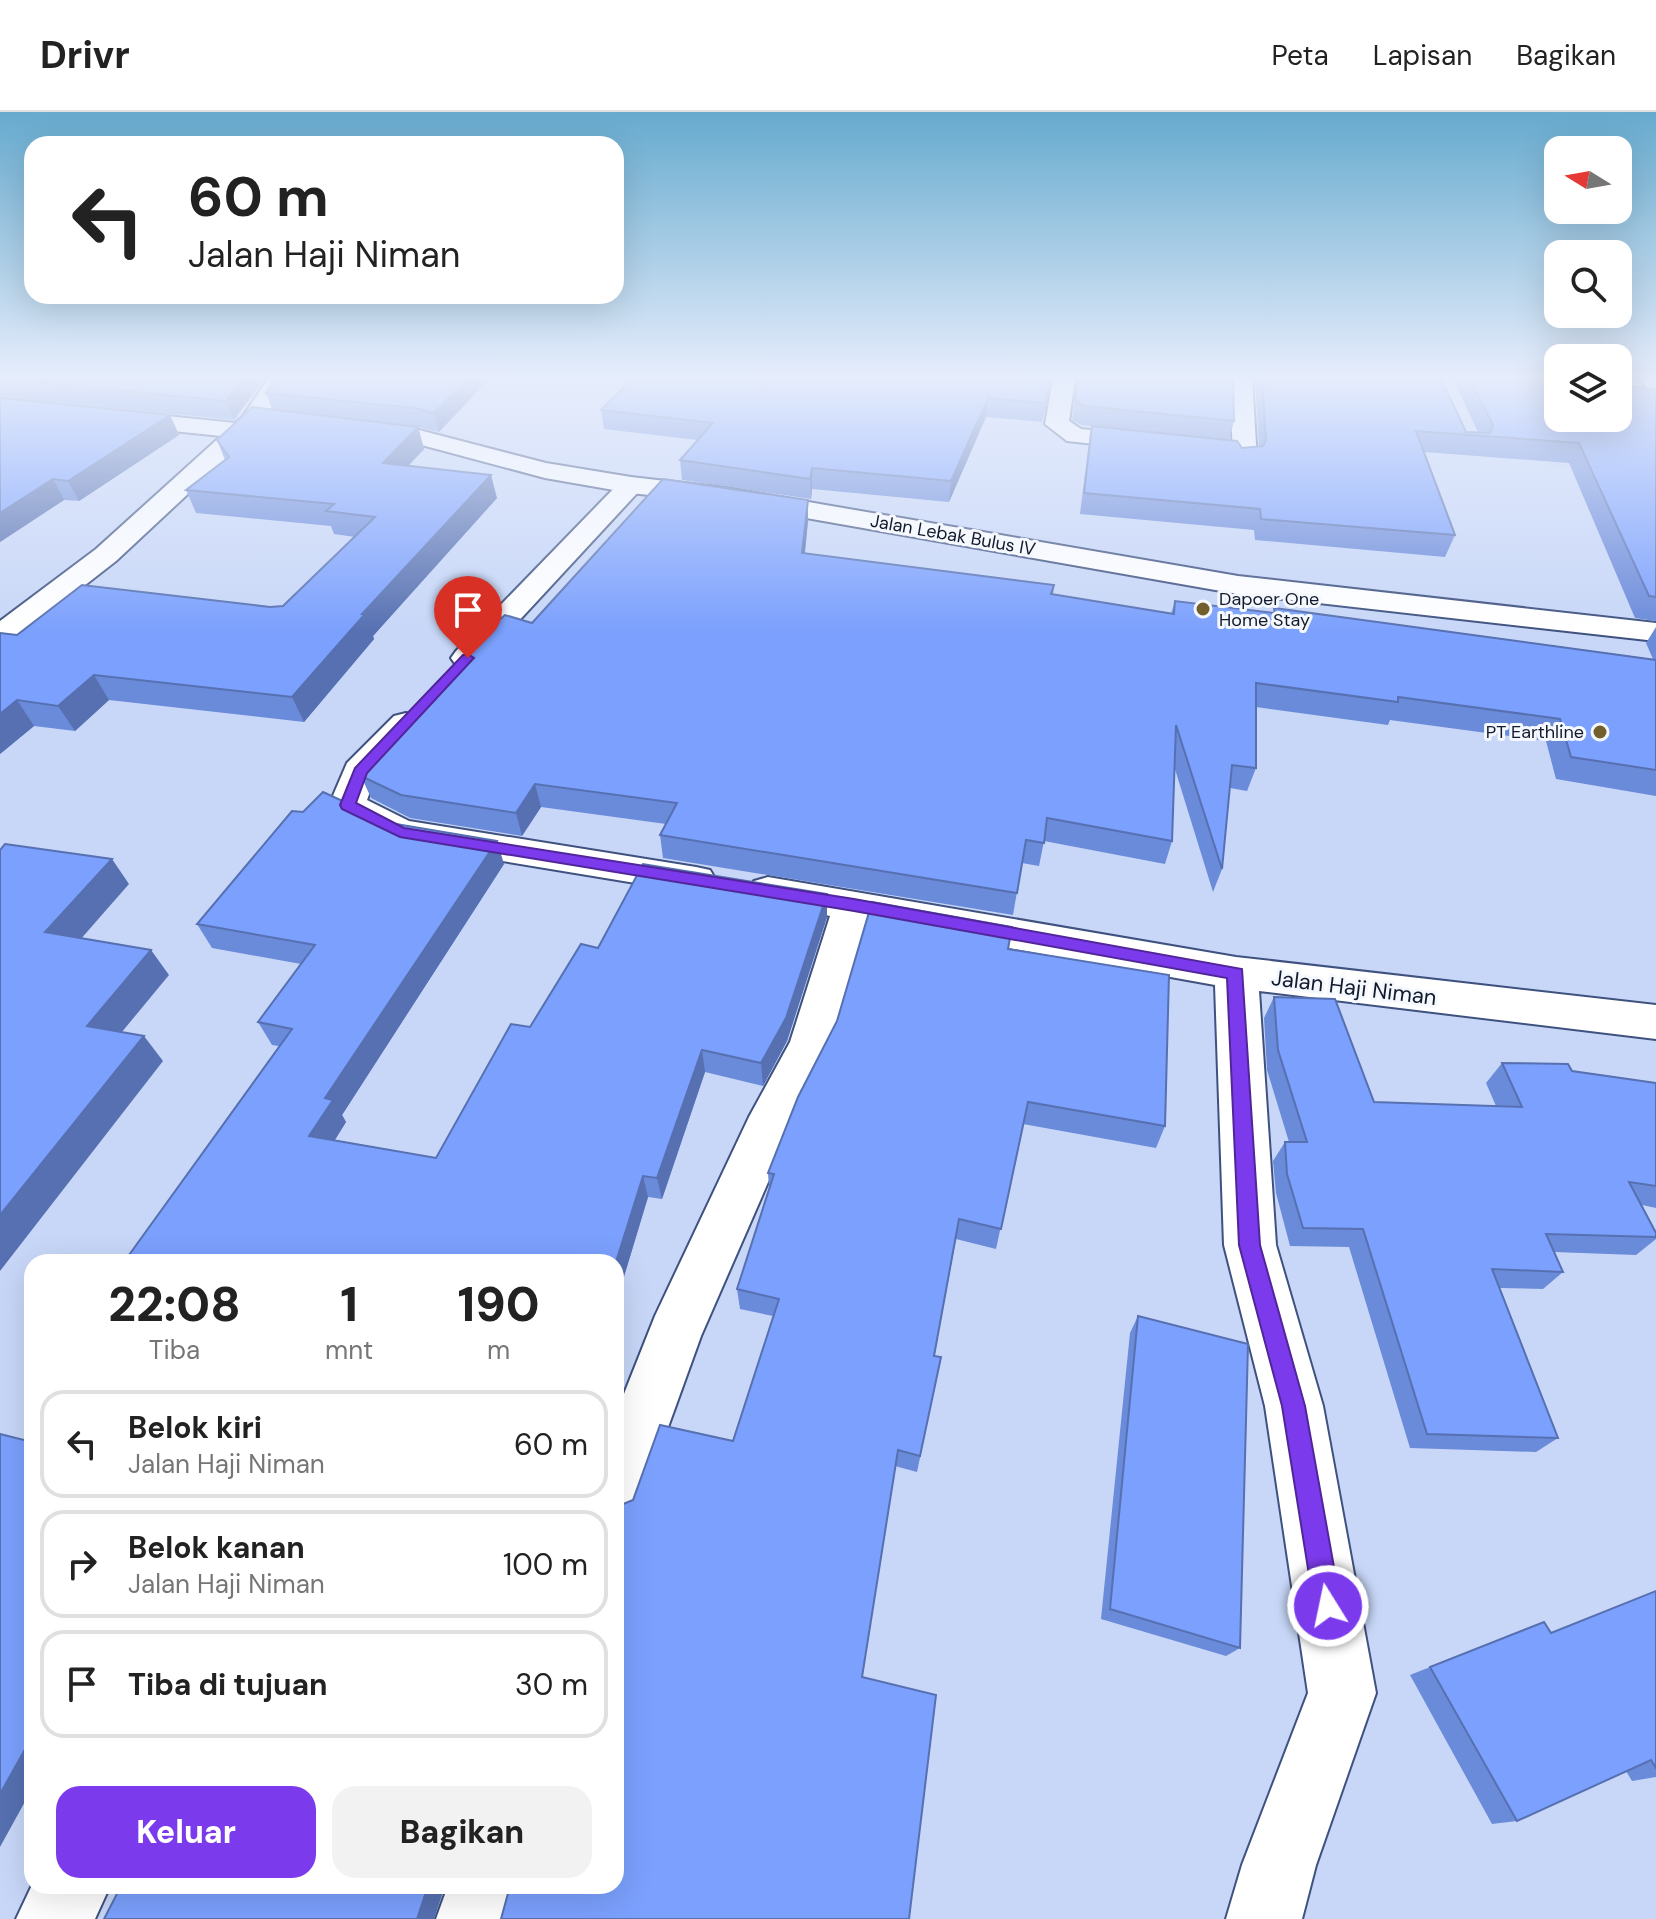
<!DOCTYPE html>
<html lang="id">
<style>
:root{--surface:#fff;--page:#f2f2f2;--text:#222;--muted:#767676;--line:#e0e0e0;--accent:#7c3aed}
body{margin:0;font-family:"DM Sans",sans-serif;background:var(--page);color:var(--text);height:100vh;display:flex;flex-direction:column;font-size:30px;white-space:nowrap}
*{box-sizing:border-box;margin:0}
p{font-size:26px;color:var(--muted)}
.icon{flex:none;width:44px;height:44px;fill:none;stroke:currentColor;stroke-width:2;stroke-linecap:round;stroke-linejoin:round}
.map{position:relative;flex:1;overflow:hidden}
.sheet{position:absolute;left:24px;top:1142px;width:600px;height:640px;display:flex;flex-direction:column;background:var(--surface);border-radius:24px;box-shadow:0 8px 32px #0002}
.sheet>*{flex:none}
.hud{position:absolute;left:24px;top:24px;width:600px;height:168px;border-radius:24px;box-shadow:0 8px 32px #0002;background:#fff;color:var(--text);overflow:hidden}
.needle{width:52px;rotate:281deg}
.buttons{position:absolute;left:1544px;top:24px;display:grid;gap:16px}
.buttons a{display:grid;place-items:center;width:88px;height:88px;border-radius:16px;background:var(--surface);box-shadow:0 8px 32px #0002;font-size:40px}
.pin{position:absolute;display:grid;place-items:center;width:68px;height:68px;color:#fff;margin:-82px -34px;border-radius:50% 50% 50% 0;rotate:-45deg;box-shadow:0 0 8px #0007}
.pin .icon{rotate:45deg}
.me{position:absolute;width:88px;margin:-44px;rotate:350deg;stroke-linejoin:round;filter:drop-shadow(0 0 6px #0008)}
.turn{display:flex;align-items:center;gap:28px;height:168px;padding:0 32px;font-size:36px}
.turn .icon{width:104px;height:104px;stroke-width:2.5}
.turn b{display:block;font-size:56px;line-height:68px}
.eta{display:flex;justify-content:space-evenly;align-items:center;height:136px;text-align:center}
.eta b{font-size:48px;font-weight:800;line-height:56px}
.primary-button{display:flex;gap:16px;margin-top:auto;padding:16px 32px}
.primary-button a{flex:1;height:92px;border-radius:24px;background:var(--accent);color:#fff;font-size:32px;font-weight:800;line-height:92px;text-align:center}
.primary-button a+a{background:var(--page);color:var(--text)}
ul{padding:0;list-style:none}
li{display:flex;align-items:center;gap:24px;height:108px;margin:0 16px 12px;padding:0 16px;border:4px solid var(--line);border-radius:24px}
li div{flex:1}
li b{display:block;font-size:30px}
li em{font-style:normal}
header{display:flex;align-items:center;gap:48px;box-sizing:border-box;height:112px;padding:0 40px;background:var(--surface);border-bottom:2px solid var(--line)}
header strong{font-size:38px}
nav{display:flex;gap:44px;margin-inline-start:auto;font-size:28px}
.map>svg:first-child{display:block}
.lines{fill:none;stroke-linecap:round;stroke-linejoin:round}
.minor-casing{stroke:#3e517f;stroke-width:4}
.tertiary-casing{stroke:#3e517f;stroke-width:4}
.minor{fill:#fff;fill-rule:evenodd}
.tertiary{fill:#fff;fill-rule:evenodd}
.wall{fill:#6a8ada}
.shaded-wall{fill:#5670b1}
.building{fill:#7ba0fd;stroke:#5670b1;stroke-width:2}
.route{fill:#7c3aed;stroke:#51269a;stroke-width:2}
.poi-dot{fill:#735f2e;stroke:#f5f8fd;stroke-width:3}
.labels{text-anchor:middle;stroke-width:6;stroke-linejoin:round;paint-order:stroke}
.far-street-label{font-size:18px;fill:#121a2d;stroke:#f5f8fd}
.far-poi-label{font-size:18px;fill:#121a2d;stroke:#f5f8fd;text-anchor:start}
.street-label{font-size:22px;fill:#121a2d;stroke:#f5f8fd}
</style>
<header>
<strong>Drivr</strong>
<nav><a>Peta</a><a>Lapisan</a><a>Bagikan</a></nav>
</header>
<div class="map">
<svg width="1656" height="1807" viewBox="0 0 1656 1807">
<rect width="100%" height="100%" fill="#c8d7f8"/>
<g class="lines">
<defs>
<g id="minor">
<path d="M1053 267H1075L1069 309 1081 317 1150 324 1159 326 1162 331 1159 336 1150 338 1067 329 1045 312Z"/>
<path d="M1230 267H1252L1257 348 1254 353H1236L1233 348Z"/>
<path d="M1640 267H1656V280L1648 278Z"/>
<path d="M0 287 235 311C244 303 249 299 261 302L265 307 250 324 116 449 11 531 0 533V509L96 437 221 324 0 301Z"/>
<path d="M631 365 640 368 644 373 640 378 478 553 467 555 456 553 451 546 456 539 622 368Z"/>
<path d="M406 601 418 604 423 611 376 663 367 688 409 709 696 755 710 758 716 768 710 778 696 781 400 732 334 701 329 693 347 651 394 604Z"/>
<path d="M768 765 1236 845 1656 893V927L1259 879 1276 1133 1323 1294 1376 1581 1316 1753 1302 1807H1226L1242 1753 1308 1581 1265 1294 1224 1133 1215 873 869 811 834 931 796 1006 701 1224 637 1401 616 1410V1302L655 1204 749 1005 790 930 830 804 754 789 748 779 754 769Z"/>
<path d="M32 1773V1774H110L95 1807H16Z"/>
<path d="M448 1774H522L512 1807H436Z"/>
</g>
<g id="tertiary">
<path d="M268 267H290L268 302 307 307 311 312 307 317 299 319 245 312 241 307Z"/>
<path d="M363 312 419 318 546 351 631 365 727 376 1238 464 1656 511V529L1238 482 727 392 631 381 545 366 418 332 355 324 351 319 355 314Z"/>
</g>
</defs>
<use href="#minor" class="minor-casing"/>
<use href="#tertiary" class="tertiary-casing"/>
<use href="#minor" class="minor"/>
<use href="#tertiary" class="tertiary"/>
</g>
<g class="wall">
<path d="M0 267H264L234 308 0 285Z"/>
<path d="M275 267H489L439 320 418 315 424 337 409 353 497 386 373 524 374 527 304 610 109 588 75 619 34 614 0 642 17 523 283 494 355 425 334 422 331 414 196 401 186 378 225 348 217 328 272 297 266 281Z"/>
<path d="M632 267H1052L1042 310 986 305 949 390 812 377 811 387 682 368 680 348 697 328 604 317 601 298Z"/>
<path d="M1077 267H1233L1234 309 1229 328 1242 336 1259 335 1255 267H1441L1466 320H1478L1453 267H1558V306L1656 277V509L1635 506 1569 351 1424 340 1455 423 1445 445 1255 428 1254 418 1080 402 1091 314 1081 313 1072 308Z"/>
<path d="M0 286 170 303 179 323 79 389 64 388 0 430Z"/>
<path d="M808 388V409L805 442 1054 473 1053 482 1171 502 1175 489 1273 501 1274 496 1653 547 1646 531 1656 515V684L1556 667 1546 629 1390 608 1388 613 1256 595V656L1247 679 1230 676 1222 757 1213 780 1174 654 1172 729 1165 752 1044 729 1039 754 1022 751 1013 803 663 746 660 723 666 712 541 695 522 724 410 706 371 686 361 664 532 511Z"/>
<path d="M390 711 504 752 342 1003 346 1010 335 1028 436 1046 530 915 598 836 827 782V805L787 929 763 974 705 960 662 1087 648 1085 616 1191V1150H124L279 934 272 933 258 910 301 852 212 836 197 812Z"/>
<path d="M1008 837 1165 1014 1156 1036 1023 1012 996 1137 956 1127 934 1244 941 1245 917 1360 895 1354 862 1565 633 1388 733 1329 773 1204 740 1197 737 1177 769 1076 768 1061Z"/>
<path d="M1274 885 1374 990 1496 994 1486 971 1502 951 1656 971V1096L1642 1093 1656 1121V1127L1636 1143 1554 1140 1563 1160 1543 1177 1500 1176 1558 1326 1536 1340 1410 1336 1349 1135 1290 1134 1276 1081 1273 1049 1285 1030H1289L1267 958 1264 906Z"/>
<path d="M1138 1204 1240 1536 1226 1544 1101 1507 1130 1221Z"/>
<path d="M1656 1479V1665L1632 1669 1626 1659 1517 1709 1492 1712 1410 1563 1544 1510 1551 1521Z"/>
</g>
<g class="shaded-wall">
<path d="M243 267H264L234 308 226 289Z"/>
<path d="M467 267H489L439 320 434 301Z"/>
<path d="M1051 267H1052L1042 310 1045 291Z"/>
<path d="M988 286 986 305 949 390 951 369Z"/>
<path d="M170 303 179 323 79 389 68 369Z"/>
<path d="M418 315 424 337 390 373 383 351Z"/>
<path d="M812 356V377L811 387 810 367Z"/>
<path d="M491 363 497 386 373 524 374 527 304 610 292 585 362 502Z"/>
<path d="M53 367 64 388 0 430V401Z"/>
<path d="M808 388V409L802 463V441Z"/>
<path d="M94 563 109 588 75 619 58 594Z"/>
<path d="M17 588 34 614 0 642V602Z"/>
<path d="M535 672 541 695 522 724 516 701Z"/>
<path d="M497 729 504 752 342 1003 346 1010 324 1045 309 1024 325 986Z"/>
<path d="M112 747 129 772 65 845 45 820Z"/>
<path d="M827 782V805L787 929 763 974 761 951Z"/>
<path d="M151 838 169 863 107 938 87 914Z"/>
<path d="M144 924 163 949 0 1159V1103Z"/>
<path d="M702 938 705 960 662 1087 657 1066Z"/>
<path d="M643 1064 648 1085 616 1191V1150Z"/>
<path d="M32 1625V1686H27L0 1735V1681Z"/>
<path d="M428 1774H445L434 1807H417Z"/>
</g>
<g class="building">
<path d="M2 267H243L226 289Z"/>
<path d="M275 267H467L434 301 414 296 266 281Z"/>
<path d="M632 267H1051L1045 291 988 286 951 369 812 356 810 367 680 348 713 311 601 298Z"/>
<path d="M1078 267H1233L1234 309 1084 294 1075 288Z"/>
<path d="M1262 267H1441L1466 320 1490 321 1493 313 1470 267H1558V306H1618V274L1656 277V485L1649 484 1579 331 1416 319 1455 423 1261 407 1260 397 1084 381 1092 314 1237 329 1242 336 1263 334 1266 328Z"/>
<path d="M0 286 170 303 68 369 53 367 0 401Z"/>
<path d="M252 295 418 315 383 351 491 363 362 502H365L292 585 94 563 58 594 17 588 0 602V521L17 523 82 473 270 495 283 494 375 405 326 399 334 392 186 378 229 345 217 328Z"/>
<path d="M663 367 808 388 802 441 1054 473 1051 482 1174 502 1175 489 1275 501 1274 496 1656 548V658L1571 645 1560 607 1398 585V590L1256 571V656L1232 653 1222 757 1176 613 1172 729 1047 706 1044 731 1026 728 1017 781 660 723 677 691 535 672 516 701 401 683 361 664 370 642 492 514 505 503 532 511Z"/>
<path d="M323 680 390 711 497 729 325 986 333 988 309 1024 436 1046 511 912 530 915 581 832 598 836 643 752 827 782 786 906 761 951 702 938 657 1066 643 1064 616 1150H124L292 917 258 910 315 833 197 812 292 699 303 700Z"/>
<path d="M5 732 112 747 45 820 151 838 87 914 144 924 0 1103V738Z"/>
<path d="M872 790 1012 815 1008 837 1169 863 1165 1014 1028 990 1001 1117 959 1107 934 1244 941 1245 920 1344 898 1338 862 1565 936 1583 909 1807H501L510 1774H616V1395L633 1388 660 1313 733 1329 779 1187 737 1177 774 1062 768 1061 798 985 837 909Z"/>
<path d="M1274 885 1335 887 1374 990 1522 995 1502 951 1568 952 1572 959 1656 971V1074L1629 1070 1656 1121V1125L1546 1122 1563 1160 1492 1157 1558 1326 1427 1322 1363 1117 1303 1116 1287 1062 1285 1030H1307L1278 938Z"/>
<path d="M1138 1204 1248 1232 1240 1536 1110 1497Z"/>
<path d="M0 1322 32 1330V1611L27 1619 32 1621V1625L0 1682Z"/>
<path d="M1656 1479V1656L1651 1648 1517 1709 1430 1555 1544 1510 1551 1521Z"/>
<path d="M121 1774H428L417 1807H104Z"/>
</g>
<linearGradient id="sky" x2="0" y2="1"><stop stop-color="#66aace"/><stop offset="0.51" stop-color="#e6edfc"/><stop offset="1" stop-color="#e6edfc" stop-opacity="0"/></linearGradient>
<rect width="1656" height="520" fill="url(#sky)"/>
<path class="route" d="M468 542 474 546 472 548 367 661 356 691 404 716 854 787 1242 857 1260 1133 1305 1294 1341 1494 1337 1504 1328 1508 1318 1504 1314 1494 1282 1294 1239 1133 1227 866 854 799 400 725 342 697 340 693 355 656 463 543Z"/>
<g class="poi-dot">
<circle cx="1203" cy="497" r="8"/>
<circle cx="1600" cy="620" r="8"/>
</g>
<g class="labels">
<g class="far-street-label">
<text transform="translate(953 423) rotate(10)" y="6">Jalan Lebak Bulus IV</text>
</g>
<g class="far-poi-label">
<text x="1219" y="493">Dapoer One<tspan x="1219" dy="21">Home Stay</tspan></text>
<text x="1584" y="626" text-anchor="end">PT Earthline</text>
</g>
<g class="street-label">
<text transform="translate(1354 875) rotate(7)" y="8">Jalan Haji Niman</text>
</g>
</g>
</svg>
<div class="buttons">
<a><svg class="needle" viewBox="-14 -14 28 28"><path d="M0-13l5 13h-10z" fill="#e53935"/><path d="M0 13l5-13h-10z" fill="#767676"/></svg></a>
<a><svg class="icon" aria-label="search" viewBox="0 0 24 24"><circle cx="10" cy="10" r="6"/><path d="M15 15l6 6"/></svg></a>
<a><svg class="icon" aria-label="layers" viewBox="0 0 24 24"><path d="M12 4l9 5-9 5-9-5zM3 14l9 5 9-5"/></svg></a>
</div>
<div class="pin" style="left:468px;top:546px;background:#d93025"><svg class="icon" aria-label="arrive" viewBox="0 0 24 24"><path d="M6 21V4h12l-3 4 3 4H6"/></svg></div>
<svg class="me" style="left:1328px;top:1494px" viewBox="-20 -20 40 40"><circle r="17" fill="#7c3aed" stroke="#fff" stroke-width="3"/><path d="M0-11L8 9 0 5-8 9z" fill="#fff"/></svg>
<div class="hud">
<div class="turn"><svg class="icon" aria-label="left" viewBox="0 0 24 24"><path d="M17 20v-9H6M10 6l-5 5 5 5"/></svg><div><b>60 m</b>Jalan Haji Niman</div></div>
</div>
<section class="sheet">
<div class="eta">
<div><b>22:08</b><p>Tiba</p></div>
<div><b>1</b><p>mnt</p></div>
<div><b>190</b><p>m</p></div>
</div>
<ul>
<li><svg class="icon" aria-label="left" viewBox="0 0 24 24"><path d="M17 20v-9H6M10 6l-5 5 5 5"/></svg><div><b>Belok kiri</b><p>Jalan Haji Niman</p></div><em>60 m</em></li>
<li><svg class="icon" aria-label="right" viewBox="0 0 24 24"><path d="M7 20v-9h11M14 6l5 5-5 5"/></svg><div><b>Belok kanan</b><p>Jalan Haji Niman</p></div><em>100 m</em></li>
<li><svg class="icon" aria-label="arrive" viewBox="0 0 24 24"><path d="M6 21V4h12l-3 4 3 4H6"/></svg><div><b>Tiba di tujuan</b></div><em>30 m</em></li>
</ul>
<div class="primary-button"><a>Keluar</a><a>Bagikan</a></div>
</section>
</div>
